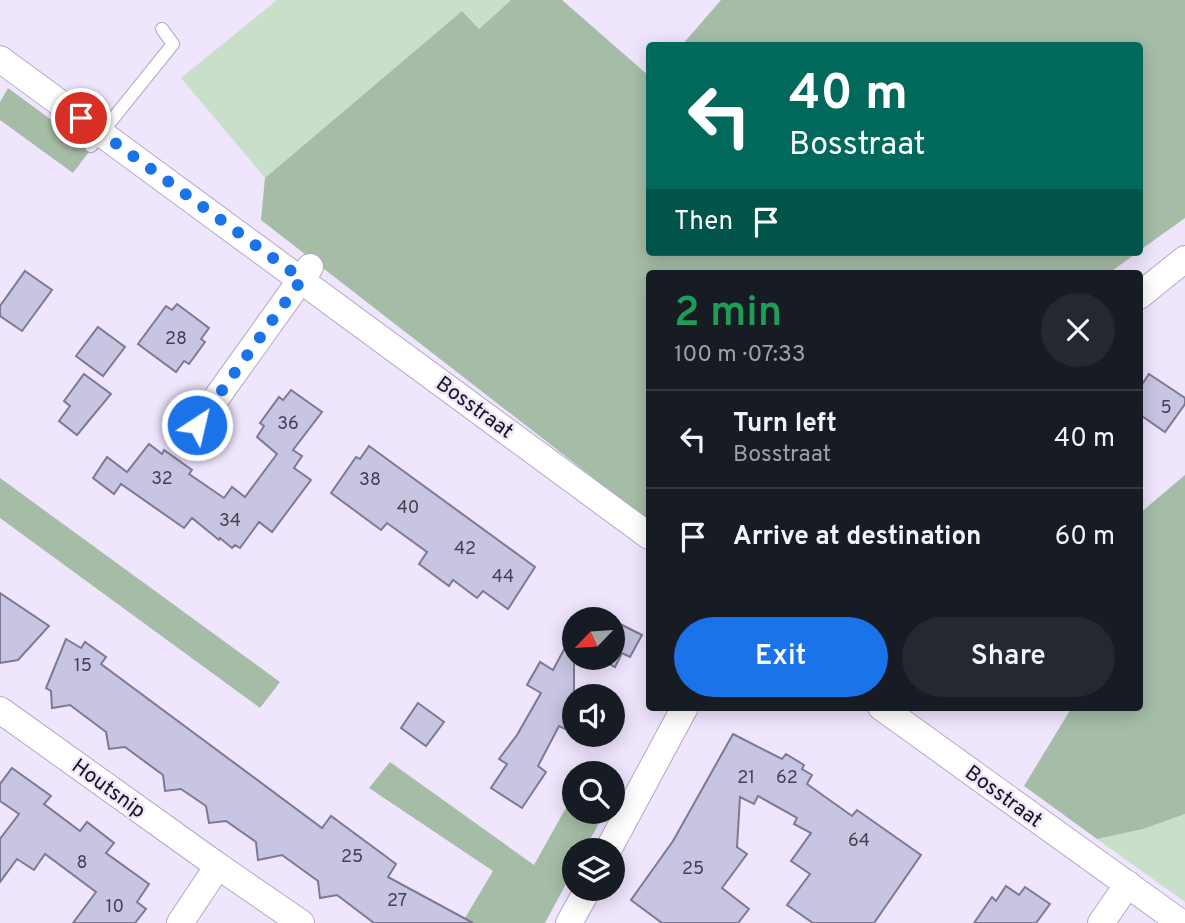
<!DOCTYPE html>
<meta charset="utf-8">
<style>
:root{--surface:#171b24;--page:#242831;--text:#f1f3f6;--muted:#9ea1a6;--line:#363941;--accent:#1a73e8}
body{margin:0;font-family:Overpass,sans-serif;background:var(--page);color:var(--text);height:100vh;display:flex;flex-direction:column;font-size:26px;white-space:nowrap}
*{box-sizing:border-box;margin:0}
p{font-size:23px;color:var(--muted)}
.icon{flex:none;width:38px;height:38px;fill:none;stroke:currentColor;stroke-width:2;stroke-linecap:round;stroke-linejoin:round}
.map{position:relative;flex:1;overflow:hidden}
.details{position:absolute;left:646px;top:270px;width:497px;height:441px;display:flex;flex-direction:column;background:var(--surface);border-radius:7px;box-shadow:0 4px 18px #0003}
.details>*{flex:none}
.top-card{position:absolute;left:646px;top:42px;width:497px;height:214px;border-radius:7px;box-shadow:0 4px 18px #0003;background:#00695c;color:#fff;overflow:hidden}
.needle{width:46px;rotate:245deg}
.tools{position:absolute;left:562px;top:607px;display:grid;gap:14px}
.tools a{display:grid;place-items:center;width:63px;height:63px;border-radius:50%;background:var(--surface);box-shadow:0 4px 18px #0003;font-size:35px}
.pin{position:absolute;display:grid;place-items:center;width:60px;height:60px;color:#fff;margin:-30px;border:4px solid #fff;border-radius:50%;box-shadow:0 2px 7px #0007}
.me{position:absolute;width:77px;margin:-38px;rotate:35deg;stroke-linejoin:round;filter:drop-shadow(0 0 5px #0008)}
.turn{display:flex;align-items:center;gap:24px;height:147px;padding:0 28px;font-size:32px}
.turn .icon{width:91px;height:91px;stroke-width:2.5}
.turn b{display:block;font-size:49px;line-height:60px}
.then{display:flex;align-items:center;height:66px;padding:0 28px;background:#0003;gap:14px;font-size:26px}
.round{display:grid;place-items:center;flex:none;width:74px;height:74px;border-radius:37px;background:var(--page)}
.overview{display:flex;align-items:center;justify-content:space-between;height:119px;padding:0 28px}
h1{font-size:42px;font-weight:600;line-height:52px;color:#1e9e55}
.button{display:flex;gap:14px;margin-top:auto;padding:14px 28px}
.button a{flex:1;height:80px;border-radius:42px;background:var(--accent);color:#fff;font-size:28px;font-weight:600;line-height:80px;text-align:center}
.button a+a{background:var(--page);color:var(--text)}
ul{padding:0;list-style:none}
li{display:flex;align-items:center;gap:21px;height:98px;padding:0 28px;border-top:2px solid var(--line)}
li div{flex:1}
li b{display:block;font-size:26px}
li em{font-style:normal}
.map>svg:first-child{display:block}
.green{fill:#c8dfc9}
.forest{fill:#a5bda6}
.building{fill:#c8c5e3;stroke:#7d7995;stroke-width:2}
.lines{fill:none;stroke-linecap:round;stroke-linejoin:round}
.service-casing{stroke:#b4a8c4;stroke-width:14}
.minor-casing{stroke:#b4a8c4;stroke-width:28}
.service{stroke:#fff;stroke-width:12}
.minor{stroke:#fff;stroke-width:26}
.route{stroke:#1a73e8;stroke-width:12;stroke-dasharray:0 21.6}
.labels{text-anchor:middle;stroke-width:5;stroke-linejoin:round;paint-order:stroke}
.number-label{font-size:18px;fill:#464150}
.street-label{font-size:21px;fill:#1a151f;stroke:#efe5fd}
</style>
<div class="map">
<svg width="1185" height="923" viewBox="0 0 1185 923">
<rect width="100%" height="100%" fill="#efe5fd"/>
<g class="green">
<path d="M277 0H511L479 29 462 11 265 178 181 78Z"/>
<path d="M1185 814V902L1097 839 1143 829Z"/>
</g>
<g class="forest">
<path d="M511 0H562L649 76V252H1138L1109 273H649V521L261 220 265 178 462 11 479 29Z"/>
<path d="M721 0H1185V218L1139 251V46L682 45Z"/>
<path d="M8 88 91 149 73 173 0 120V102Z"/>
<path d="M1185 475V814L1143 829 1097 839 1024 786 1072 707H1139V514Z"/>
<path d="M0 478 280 682 260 708 0 518Z"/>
<path d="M390 762 534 865 572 797 574 812H593L602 818 584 850H574V869L545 923H462L493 871 369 788Z"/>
</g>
<g class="building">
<path d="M25 271 52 290 22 331 0 316V306Z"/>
<path d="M177 304 209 328 201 339 205 342 189 364 184 361 176 372 138 344 166 306 172 310Z"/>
<path d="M98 327 125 347 103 376 76 356Z"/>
<path d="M84 374 111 394 77 435 59 421 70 406 64 401Z"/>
<path d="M1149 374 1185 398V404L1165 432 1139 414V389Z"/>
<path d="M291 390 322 412 293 450 302 456 294 468 311 480 272 532 259 522 240 548 235 545 232 548 220 538 219 540 192 518 184 528 121 484 114 494 93 478 107 457 127 472 149 444 162 454 164 450 192 470 189 474 224 498 232 487 245 497 277 454 257 437 264 426 260 423 279 397 283 400Z"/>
<path d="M369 446 535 567 508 609 483 591 477 598 453 580 449 586 419 564 427 552 387 523 381 530 331 493 356 457 360 459Z"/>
<path d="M0 593 49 626 18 660 0 663Z"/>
<path d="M612 620 642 635 630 657 622 653 615 667 599 658H612Z"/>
<path d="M574 631V733L559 726 538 766 546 772 522 808 491 788 507 764 499 759 517 735 541 693 527 685 540 662 553 670Z"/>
<path d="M66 639 81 648 85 642 106 657 101 664 322 828 331 816 396 864 388 877 473 923H374L337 895 320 898 318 881 282 855 258 860 256 842 226 821 209 823 206 806 181 789 165 791 163 775 125 747 109 749 106 732 70 705 52 708 51 691 46 688Z"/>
<path d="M418 703 444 722 426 746 401 728Z"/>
<path d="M733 734 782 759 786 754 804 765 802 769 812 775 807 784 852 816 857 810 921 855 874 923H813L787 905 810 874 791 861 811 833 794 824 797 818 758 796 754 804 740 797 737 847 747 854 722 888 749 909 738 923H662L631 900 673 841Z"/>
<path d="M12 768 51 796 44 804 80 831 87 822 114 843 106 853 149 884 137 902 146 909 135 923H73L96 892 45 854 34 870 17 859 0 882V839L19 814 0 801V784Z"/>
<path d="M1006 886 1019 895 1025 887 1050 904 1036 923H974L992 897 996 901Z"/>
</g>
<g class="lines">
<defs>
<path id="service" d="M91 146 173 44 162 29"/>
<g id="minor">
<path d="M0 59 649 536"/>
<path d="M1139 296 1185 259"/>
<path d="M197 425 310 267"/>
<path d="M881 707 1181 923"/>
<path d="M0 710 218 866 180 923"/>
<path d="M608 850 685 707"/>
<path d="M218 866 301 923"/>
<path d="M569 923 588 889"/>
<path d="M1101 923 1128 884"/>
</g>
</defs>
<use href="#service" class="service-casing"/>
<use href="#minor" class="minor-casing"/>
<use href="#service" class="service"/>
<use href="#minor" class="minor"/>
</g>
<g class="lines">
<path class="route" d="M81 118 302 279 197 425"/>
</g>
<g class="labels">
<g class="number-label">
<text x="176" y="344">28</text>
<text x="1166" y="413">5</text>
<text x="288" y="429">36</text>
<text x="162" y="484">32</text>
<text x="370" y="485">38</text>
<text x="408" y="513">40</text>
<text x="230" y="526">34</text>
<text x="465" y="554">42</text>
<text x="503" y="582">44</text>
<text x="83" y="671">15</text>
<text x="746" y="783">21</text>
<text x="787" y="783">62</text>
<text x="859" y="846">64</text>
<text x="352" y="862">25</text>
<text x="82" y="868">8</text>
<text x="693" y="874">25</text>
<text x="397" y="906">27</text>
<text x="115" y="912">10</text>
</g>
<g class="street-label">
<text transform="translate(475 407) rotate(36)" y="7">Bosstraat</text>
<text transform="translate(109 788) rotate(36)" y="7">Houtsnip</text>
<text transform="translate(1004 796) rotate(36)" y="7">Bosstraat</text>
</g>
</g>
</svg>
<div class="tools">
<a><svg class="needle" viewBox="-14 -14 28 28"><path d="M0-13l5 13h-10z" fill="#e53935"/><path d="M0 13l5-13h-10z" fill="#9ea1a6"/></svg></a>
<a><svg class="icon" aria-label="sound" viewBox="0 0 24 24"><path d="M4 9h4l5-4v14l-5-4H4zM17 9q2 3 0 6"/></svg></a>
<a><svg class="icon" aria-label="search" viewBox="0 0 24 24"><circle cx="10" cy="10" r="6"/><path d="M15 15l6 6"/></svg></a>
<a><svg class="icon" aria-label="layers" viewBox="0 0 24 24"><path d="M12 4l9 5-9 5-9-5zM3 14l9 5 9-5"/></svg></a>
</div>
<div class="pin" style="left:81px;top:118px;background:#d93025"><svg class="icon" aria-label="arrive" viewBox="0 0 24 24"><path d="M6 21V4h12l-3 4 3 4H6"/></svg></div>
<svg class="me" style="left:197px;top:425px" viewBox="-20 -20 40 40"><circle r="17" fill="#1a73e8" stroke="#fff" stroke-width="3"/><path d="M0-11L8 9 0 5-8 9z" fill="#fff"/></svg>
<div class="top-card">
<div class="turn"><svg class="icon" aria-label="left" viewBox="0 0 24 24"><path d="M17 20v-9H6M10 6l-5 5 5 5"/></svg><div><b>40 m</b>Bosstraat</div></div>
<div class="then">Then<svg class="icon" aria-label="arrive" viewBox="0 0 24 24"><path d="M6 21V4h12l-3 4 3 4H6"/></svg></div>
</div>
<section class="details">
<div class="overview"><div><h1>2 min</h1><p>100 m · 07:33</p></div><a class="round"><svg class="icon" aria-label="close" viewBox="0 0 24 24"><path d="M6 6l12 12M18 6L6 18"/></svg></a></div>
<ul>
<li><svg class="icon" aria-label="left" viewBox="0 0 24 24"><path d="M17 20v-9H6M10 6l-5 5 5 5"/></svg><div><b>Turn left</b><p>Bosstraat</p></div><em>40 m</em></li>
<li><svg class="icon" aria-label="arrive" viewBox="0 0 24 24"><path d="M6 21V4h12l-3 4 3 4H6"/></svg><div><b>Arrive at destination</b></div><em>60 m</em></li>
</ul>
<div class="button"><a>Exit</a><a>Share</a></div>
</section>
</div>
